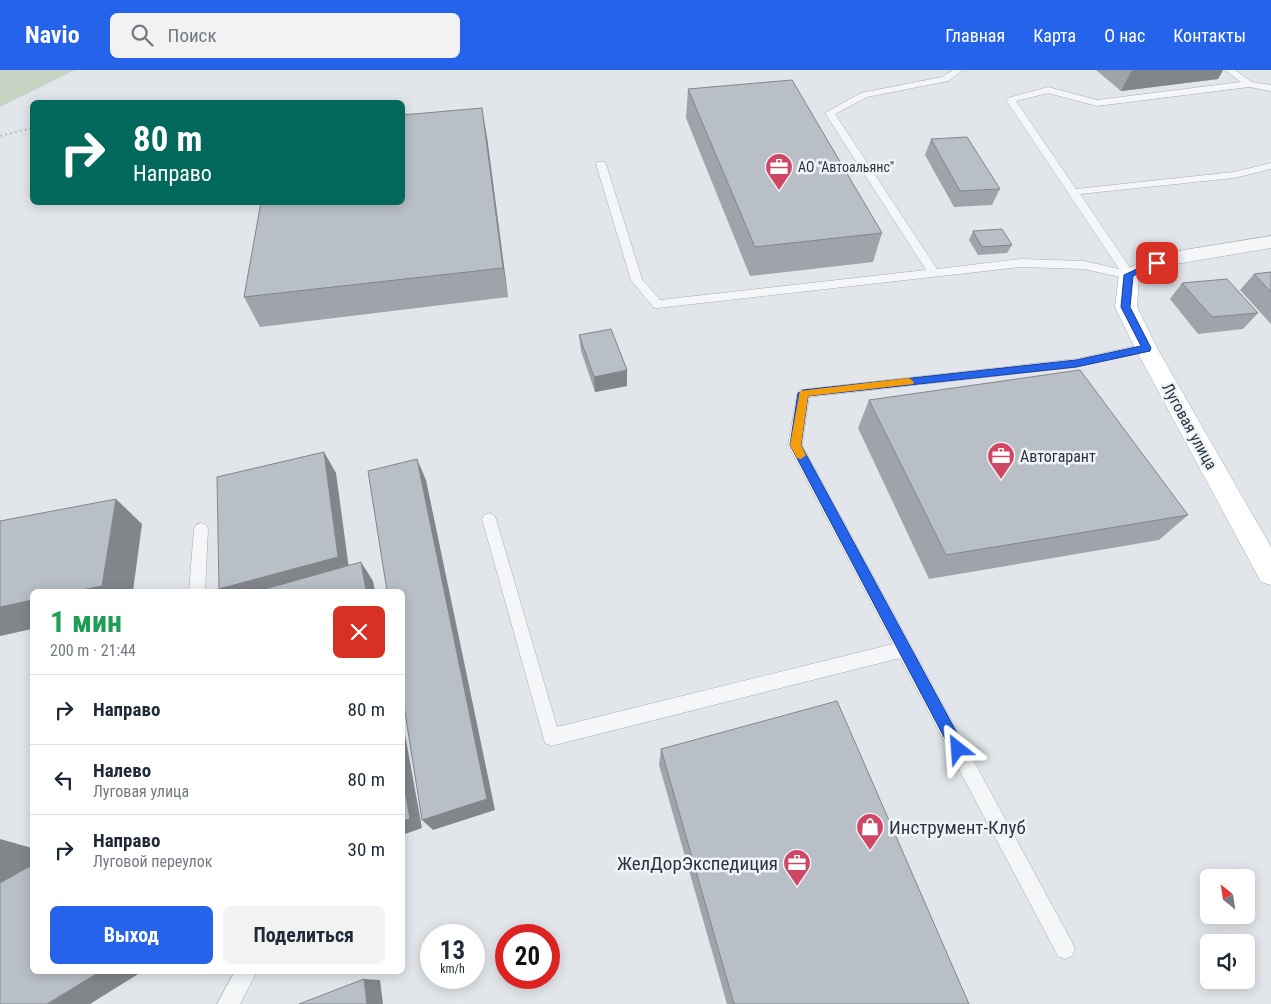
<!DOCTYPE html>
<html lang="ru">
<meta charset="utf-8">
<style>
:root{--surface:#fff;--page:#f2f2f3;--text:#1f2937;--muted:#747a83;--line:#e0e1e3;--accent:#2563eb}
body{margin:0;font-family:"Roboto Condensed",sans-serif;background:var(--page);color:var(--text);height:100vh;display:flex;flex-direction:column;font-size:19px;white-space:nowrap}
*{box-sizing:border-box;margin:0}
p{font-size:16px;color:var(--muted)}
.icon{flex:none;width:28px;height:28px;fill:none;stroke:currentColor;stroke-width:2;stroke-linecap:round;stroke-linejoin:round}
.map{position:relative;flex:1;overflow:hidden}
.details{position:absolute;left:30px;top:519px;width:375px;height:385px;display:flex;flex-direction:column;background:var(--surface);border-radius:8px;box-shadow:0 2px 12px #0003}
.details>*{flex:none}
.banner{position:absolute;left:30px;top:30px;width:375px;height:105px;border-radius:8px;box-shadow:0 2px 12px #0003;background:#00695c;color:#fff;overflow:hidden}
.needle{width:32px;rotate:330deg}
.controls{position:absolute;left:1200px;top:799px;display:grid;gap:10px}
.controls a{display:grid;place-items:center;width:55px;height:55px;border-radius:8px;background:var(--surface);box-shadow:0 2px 12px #0003;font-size:25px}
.speed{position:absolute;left:420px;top:854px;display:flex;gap:10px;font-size:25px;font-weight:700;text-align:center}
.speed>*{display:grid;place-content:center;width:65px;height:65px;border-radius:50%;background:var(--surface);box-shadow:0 2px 12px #0003;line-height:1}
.speed small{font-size:12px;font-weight:400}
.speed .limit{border:8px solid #d22;background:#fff;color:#111}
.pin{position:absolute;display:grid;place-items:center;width:42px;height:42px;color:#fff;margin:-21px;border-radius:10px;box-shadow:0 2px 8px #0006}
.me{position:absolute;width:55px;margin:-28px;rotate:332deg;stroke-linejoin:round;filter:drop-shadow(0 0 4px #0008)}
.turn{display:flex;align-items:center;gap:18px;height:105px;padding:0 20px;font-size:22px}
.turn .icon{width:65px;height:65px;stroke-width:2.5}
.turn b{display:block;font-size:35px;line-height:42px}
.round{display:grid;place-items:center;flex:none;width:52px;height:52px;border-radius:8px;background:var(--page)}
.overview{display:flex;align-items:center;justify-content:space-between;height:85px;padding:0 20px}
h1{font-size:30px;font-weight:700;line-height:38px;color:#1e9e55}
.primary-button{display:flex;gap:10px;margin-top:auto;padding:10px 20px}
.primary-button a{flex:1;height:58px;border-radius:8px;background:var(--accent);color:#fff;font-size:20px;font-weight:700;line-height:58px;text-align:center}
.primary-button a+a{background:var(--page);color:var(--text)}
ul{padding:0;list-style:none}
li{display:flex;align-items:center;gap:15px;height:70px;padding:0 20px;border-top:1px solid var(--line)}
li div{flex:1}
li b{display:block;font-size:19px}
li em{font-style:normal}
header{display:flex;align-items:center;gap:30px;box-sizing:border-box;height:70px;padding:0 25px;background:var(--accent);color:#fff}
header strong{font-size:24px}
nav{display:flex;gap:28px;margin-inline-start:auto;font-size:18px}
.search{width:350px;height:45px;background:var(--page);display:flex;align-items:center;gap:12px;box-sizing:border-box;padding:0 18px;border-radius:8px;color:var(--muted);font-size:19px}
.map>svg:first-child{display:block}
.green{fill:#c8d4c3}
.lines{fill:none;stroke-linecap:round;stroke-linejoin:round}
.lane-casing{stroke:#a7adb4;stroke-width:1}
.street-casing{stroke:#a7adb4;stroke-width:1}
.secondary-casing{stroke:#a7adb4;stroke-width:1}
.path{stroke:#bfc4c9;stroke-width:2;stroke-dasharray:2.5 2.5;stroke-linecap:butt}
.lane{fill:#f4f6f8;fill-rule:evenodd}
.street{fill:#f4f6f8;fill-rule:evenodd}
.secondary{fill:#fff;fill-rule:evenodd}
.wall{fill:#9fa4ab}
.shaded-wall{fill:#82868b}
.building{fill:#b9bfc7;stroke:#82868b}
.route{fill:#2563eb;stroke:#184099}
.slow{fill:#f59e0b}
.labels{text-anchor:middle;stroke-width:5;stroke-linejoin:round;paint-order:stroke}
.far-poi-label{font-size:14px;fill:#2a3442;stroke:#f1f4f7;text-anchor:start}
.street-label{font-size:16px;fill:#2a3442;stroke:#f1f4f7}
.poi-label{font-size:16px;fill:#2a3442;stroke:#f1f4f7;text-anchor:start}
.near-poi-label{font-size:19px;fill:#2a3442;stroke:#f1f4f7;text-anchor:start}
</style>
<header>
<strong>Navio</strong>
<div class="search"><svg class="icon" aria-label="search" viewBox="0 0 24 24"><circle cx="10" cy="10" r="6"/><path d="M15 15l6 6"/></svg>Поиск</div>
<nav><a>Главная</a><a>Карта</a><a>О нас</a><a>Контакты</a></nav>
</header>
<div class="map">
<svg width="1271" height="934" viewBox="0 0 1271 934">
<rect width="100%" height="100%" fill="#e2e6ea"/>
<path class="green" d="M0 0H75L0 37Z"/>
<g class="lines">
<defs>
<g id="lane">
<path d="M953 0H963L948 11 867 27 835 44 937 199 1021 189 1084 191 1119 199 1006 30 1008 28 1048 17 1097 30 1241 12 1225 0H1235L1252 12 1271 15V21L1249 17 1097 36 1048 23 1016 31 1076 119 1234 102 1271 93V99L1234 108 1080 124 1135 205 1129 209 1084 199 1021 197 657 238 653 237 631 210 596 94 597 92H605L606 94 642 209 660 230 926 200 825 43 861 23 942 7Z"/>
<path d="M1146 274 1150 275 1152 278 1150 281 1076 297 809 327 802 375 1072 872 1075 879 1072 886 1065 889 1058 886 900 588 551 676 545 673 482 449 484 445 489 443 494 445 496 449 557 657 893 574 788 375 798 320 1076 289Z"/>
<path d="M201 453 206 455 208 459 205 521H189L194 459 196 455Z"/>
<path d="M235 901H257L240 934H217Z"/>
</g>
<path id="street" d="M1271 166V178L1176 194 1129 212 1122 210 1119 205 1122 200 1172 182Z"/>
<path id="secondary" d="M1129 198 1136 200 1139 205 1137 237 1157 278 1271 477V515L1261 512 1135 278 1115 237 1119 205 1122 200Z"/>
</defs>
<use href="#lane" class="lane-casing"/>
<use href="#street" class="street-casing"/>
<use href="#secondary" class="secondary-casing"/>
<path class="path" d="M0 66 32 58"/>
<use href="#lane" class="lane"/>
<use href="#street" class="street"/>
<use href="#secondary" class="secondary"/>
</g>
<g class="wall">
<path d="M1096 0H1223L1218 9 1121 21Z"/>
<path d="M688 19 882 163 873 192 750 206 686 48Z"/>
<path d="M487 67 508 227 260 257 244 227Z"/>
<path d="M931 69 1000 119 992 135 954 137 925 85Z"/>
<path d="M973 161 1012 175 1007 183 978 185 969 170Z"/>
<path d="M1271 202V254L1240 220 1254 204Z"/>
<path d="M1182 213 1258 243 1243 259 1198 264 1170 229Z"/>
<path d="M579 265 627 316 595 322 581 281Z"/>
<path d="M869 330 1188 445 1159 470 929 509 858 358Z"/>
<path d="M661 679 969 934H727L659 695Z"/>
</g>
<g class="shaded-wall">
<path d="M1132 0H1223L1218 9 1121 21Z"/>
<path d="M482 38 487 67 508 227 503 198Z"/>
<path d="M627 300V316L595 322 594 307Z"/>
<path d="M324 382 336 403 350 506 297 521H221L219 519Z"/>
<path d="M417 389 426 410 495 740 433 760 422 750Z"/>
<path d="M116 429 142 454 133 521H76Z"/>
<path d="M361 492 373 511 375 521H366Z"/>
<path d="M32 530V559L0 566V537Z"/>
<path d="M402 648 422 758 402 765Z"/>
<path d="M0 769 32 778V820L0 814Z"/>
<path d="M101 901H143L90 934H47Z"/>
<path d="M364 909 380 910 383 934H367Z"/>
</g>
<g class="building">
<path d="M792 10 882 163 755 177 688 19Z"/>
<path d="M482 38 503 198 244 227 261 132H402V45Z"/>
<path d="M967 67 1000 119 960 121 931 69Z"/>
<path d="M1002 159 1012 175 982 177 973 161Z"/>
<path d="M1271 202V222L1254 204Z"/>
<path d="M1227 209 1258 243 1212 247 1182 213Z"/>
<path d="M611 259 627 300 594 307 579 265Z"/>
<path d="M1080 300 1188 445 946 485 869 330Z"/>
<path d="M324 382 338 487 219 519 217 407Z"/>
<path d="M417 389 487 729 422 750 402 623V521H387L368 401Z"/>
<path d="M116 429 102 516 76 521H32V530L0 537V451Z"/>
<path d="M361 492 366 521H258Z"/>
<path d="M837 631 969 934H734L661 679Z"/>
<path d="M402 703 410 749 402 751Z"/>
<path d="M32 795V901H101L47 934H0V813Z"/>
<path d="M364 909 367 934H299Z"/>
</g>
<path class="route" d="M1154 191H1157L1162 193 1133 206 1130 237 1151 278 1150 281 1076 297 808 326 801 375 963 674 965 679 963 684 958 686 953 684 790 375 798 323 803 320 1076 290 1141 276 1121 237 1124 205Z"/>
<path class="slow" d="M909 308 914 312 913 314 808 326 801 375 806 385 801 389 797 388 790 375 800 321Z"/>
<defs>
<symbol id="office-pin" viewBox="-11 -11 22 30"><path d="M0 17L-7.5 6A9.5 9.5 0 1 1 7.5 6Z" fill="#cf4765" stroke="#f1f4f7"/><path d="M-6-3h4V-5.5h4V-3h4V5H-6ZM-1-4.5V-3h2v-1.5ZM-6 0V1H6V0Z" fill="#fff"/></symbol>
<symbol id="shop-pin" viewBox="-11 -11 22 30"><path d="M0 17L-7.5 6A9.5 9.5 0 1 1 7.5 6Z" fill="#cf4765" stroke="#f1f4f7"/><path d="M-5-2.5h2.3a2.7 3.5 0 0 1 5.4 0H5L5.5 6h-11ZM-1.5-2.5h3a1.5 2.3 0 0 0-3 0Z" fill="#fff"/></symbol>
</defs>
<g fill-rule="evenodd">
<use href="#office-pin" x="763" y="81" width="32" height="43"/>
<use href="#office-pin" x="985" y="370" width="32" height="43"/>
<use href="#shop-pin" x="854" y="741" width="32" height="43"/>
<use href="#office-pin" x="781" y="777" width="32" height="43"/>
</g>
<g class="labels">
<g class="far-poi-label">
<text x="798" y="102">АО "Автоальянс"</text>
</g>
<g class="street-label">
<text transform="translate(1190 356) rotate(61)" y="6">Луговая улица</text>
</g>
<g class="poi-label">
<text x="1020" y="392">Автогарант</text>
</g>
<g class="near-poi-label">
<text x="889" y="764">Инструмент-Клуб</text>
<text x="778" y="800" text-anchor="end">ЖелДорЭкспедиция</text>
</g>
</g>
</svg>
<div class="controls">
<a><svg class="needle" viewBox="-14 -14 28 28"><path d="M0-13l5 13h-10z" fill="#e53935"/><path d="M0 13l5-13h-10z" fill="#747a83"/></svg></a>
<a><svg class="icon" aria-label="sound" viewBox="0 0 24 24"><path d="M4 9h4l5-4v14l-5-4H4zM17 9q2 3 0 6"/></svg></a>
</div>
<div class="speed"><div>13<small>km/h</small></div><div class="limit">20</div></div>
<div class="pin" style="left:1157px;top:193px;background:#d93025"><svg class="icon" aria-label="arrive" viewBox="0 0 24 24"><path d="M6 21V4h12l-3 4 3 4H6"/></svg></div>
<svg class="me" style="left:958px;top:679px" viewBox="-20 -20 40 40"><path d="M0-17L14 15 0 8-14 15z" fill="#2563eb" stroke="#fff" stroke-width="4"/></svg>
<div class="banner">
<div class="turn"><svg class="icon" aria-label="right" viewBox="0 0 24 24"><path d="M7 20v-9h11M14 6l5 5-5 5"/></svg><div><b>80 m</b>Направо</div></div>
</div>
<section class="details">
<div class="overview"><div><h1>1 мин</h1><p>200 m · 21:44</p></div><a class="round" style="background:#d93025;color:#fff"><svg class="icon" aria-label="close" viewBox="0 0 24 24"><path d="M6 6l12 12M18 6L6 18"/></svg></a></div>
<ul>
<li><svg class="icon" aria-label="right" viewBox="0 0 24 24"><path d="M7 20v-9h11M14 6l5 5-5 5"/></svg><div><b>Направо</b></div><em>80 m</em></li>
<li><svg class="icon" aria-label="left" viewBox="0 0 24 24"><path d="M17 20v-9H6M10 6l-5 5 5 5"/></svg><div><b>Налево</b><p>Луговая улица</p></div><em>80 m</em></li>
<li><svg class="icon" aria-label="right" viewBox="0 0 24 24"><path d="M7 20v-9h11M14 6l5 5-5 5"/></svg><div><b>Направо</b><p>Луговой переулок</p></div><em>30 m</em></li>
</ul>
<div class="primary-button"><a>Выход</a><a>Поделиться</a></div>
</section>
</div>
